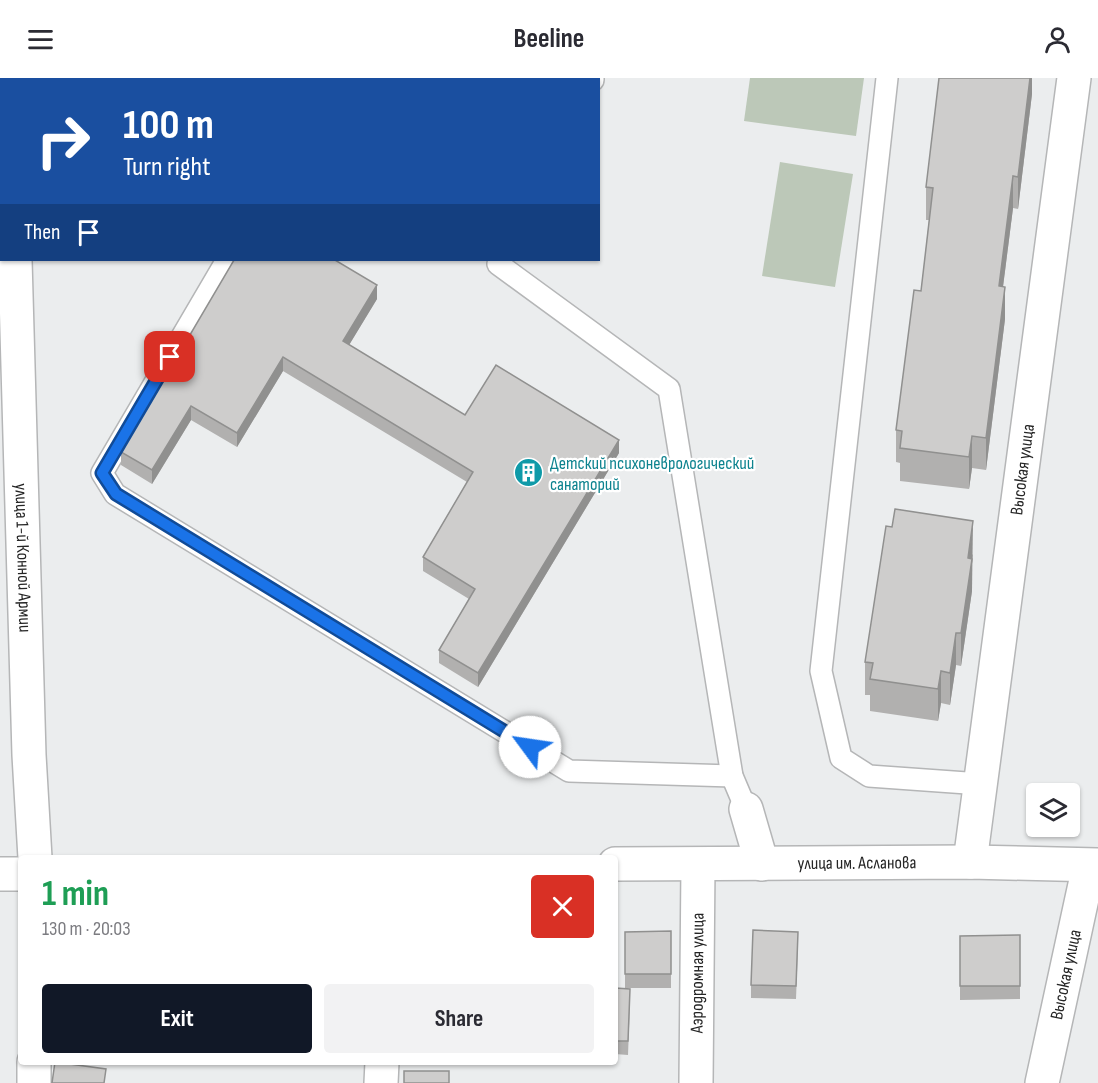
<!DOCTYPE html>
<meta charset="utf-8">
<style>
:root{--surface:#fff;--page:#f2f2f3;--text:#2b2b33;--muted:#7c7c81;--accent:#111827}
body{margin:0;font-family:"Sofia Sans Condensed",sans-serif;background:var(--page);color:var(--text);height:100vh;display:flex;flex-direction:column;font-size:22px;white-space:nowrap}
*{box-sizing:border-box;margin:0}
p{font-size:20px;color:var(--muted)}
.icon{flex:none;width:33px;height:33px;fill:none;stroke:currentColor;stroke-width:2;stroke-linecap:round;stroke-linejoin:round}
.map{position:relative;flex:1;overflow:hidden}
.details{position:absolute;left:18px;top:777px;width:600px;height:210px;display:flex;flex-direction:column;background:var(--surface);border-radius:6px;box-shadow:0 2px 4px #0004}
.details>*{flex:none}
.hud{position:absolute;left:0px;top:0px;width:600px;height:183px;box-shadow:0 2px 4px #0004;background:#1a4fa0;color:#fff;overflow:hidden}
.tools{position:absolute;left:1026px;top:705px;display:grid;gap:12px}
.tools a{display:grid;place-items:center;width:54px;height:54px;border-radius:6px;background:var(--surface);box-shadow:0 2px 4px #0004;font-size:30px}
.pin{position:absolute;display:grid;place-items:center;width:51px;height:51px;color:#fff;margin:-26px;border-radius:12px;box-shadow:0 3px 9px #0006}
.me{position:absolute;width:66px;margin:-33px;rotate:301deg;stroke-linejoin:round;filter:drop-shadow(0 0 4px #0008)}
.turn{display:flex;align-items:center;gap:21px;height:126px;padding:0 24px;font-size:27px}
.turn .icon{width:78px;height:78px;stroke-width:2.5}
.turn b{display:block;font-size:42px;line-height:51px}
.then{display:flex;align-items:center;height:57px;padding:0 24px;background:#0003;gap:12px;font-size:22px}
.round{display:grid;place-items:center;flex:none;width:63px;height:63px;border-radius:6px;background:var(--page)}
.head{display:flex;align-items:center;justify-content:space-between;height:102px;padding:0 24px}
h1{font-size:36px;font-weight:700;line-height:45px;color:#1e9e55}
.primary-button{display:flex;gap:12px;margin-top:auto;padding:12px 24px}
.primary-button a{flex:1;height:69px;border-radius:6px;background:var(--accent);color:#fff;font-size:24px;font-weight:700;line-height:69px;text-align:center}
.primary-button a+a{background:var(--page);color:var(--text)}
header{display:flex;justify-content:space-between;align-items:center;height:78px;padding:0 24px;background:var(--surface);font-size:27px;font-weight:700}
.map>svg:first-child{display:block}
.green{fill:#bcc8b8}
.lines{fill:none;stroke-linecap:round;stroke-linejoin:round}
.service-casing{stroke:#b5b6b7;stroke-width:24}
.minor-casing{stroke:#b5b6b7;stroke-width:36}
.service{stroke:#fff;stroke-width:21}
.minor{stroke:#fff;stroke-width:33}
.wall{fill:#b1b0af}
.shaded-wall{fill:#90908f}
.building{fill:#cecdcc;stroke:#90908f;stroke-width:1.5}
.route-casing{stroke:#114b97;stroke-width:15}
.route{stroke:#1a73e8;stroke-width:10}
.labels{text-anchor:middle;stroke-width:4.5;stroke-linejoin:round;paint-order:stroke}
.culture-label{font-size:18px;fill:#0d838f;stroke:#fff;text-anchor:start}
.street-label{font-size:18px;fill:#252525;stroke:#fff}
</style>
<header><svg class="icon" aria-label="menu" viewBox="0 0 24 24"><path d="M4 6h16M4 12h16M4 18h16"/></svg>Beeline<svg class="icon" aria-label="person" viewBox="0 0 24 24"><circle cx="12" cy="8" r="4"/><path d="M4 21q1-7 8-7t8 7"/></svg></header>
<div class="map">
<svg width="1098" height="1005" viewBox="0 0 1098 1005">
<rect width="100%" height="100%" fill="#ebedee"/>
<g class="green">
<path d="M750 0H864L856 58 744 43Z"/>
<path d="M780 84 853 96 835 209 762 198Z"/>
</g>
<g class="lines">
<defs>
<g id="service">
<path d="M887 0 821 593 841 680 869 698 981 706"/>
<path d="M593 2V0"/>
<path d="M227 182 102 395 115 416 569 693 732 698"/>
<path d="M500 182 498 186 669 311 732 698 746 731"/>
</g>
<g id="minor">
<path d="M10 0V2"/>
<path id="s1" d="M15 182 29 677 35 780"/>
<path d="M746 731 762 786"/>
<path id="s2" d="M970 784 1074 0"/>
<path id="s3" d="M615 786 970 784 1098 787"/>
<path d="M0 796H21"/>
<path d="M34 1005V984"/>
<path d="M381 1005 382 984"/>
<path id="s4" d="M696 1005 698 787"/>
<path id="s5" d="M1042 1005 1089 788"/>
</g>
</defs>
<use href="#service" class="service-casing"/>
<use href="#minor" class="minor-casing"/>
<use href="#service" class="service"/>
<use href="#minor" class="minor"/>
</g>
<g class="wall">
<path d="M1032 0V16L1018 131 1013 130 1003 209 1005 241 986 392 972 390 969 411 900 403V385L896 384V352L921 213 929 142H926V109Z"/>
<path d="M234 182 377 221 349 267 465 337 619 375 478 609 439 585V572L469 521 423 493V479L467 404 283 293 237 369 191 342 152 406 121 387V374Z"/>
<path d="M973 476 972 485V513L961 588 956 587 950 627 941 625 938 643 870 633V617H865V584Z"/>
<path d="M671 853V910H625V854Z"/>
<path d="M1020 857V921L960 922V858Z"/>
<path d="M798 868 796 921 751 920V907Z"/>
<path d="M615 910 630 924 628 977 615 976Z"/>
</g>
<g class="shaded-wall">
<path d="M1030 0H1032V16L1018 131V99Z"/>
<path d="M1013 98V130L999 240V208Z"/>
<path d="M377 207V221L343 277V263Z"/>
<path d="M1005 209V241L986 392V360Z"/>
<path d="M283 279V293L237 369V355Z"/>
<path d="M191 328V342L152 406V392Z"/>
<path d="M972 358V390L969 411V379Z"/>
<path d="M619 362V375L478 609V595Z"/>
<path d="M973 443 972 513 961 588V555L968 480Z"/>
<path d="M956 555V587L950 627V595Z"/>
<path d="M941 593V625L938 643V611Z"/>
</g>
<g class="building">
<path d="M939 0H1030L1018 99 1013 98 999 208 1005 209 986 360 972 358 969 379 900 370 902 353 896 352 914 212 921 213 933 110 926 109Z"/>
<path d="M234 182H335L377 207 343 263 465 337 496 287 619 362 478 595 439 572 475 511 423 479 473 394 283 279 237 355 191 328 152 392 121 374Z"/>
<path d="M895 431 973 443 968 480 972 481 961 555H956L950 595 941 593 938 611 870 601 873 585 865 584 886 448 892 449Z"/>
<path d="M753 852 798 854 796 908 751 907Z"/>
<path d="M671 853V896H625V854Z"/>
<path d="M1020 857V908H960V858Z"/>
<path d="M615 910 630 911 628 963H615Z"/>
<path d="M55 984 106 991 104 1005H52Z"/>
<rect x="404" y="993" width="45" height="12"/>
</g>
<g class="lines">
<defs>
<path id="route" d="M170 279 102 395 116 416 530 669"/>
</defs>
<use href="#route" class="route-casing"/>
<use href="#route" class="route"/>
</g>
<defs>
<symbol id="building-disc" viewBox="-11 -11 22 22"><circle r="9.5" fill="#0f9aa8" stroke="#fff"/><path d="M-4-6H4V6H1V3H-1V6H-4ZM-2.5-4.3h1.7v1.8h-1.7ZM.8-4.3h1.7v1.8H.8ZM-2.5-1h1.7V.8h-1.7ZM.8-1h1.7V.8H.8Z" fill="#fff"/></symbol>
</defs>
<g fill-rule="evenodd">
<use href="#building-disc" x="512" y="378" width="33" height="33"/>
</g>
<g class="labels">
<g class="culture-label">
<text x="550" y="391">Детский психоневрологический<tspan x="550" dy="21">санаторий</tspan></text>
</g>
<g class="street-label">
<text dy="6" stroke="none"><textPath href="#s2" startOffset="396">Высокая улица</textPath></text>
<text dy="6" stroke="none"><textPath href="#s1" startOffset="298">улица 1-й Конной Армии</textPath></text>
<text dy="6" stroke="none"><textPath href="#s3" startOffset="242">улица им. Асланова</textPath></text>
<text dy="6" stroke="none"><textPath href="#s4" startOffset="110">Аэродромная улица</textPath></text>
<text dy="6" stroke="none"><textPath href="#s5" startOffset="111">Высокая улица</textPath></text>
</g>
</g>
</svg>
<div class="tools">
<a><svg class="icon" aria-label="layers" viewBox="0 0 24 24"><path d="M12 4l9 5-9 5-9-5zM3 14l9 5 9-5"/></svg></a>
</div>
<div class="pin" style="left:170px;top:279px;background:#d93025"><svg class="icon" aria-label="arrive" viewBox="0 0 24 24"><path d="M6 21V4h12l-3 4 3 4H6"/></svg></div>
<svg class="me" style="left:530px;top:669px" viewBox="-20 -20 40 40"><circle r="19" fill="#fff"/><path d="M0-13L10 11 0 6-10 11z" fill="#1a73e8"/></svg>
<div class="hud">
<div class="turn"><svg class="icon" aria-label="right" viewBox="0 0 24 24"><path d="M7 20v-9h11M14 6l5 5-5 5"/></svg><div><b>100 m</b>Turn right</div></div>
<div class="then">Then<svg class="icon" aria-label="arrive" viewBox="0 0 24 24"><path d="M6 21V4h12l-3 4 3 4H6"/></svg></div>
</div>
<section class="details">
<div class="head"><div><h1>1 min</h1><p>130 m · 20:03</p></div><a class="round" style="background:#d93025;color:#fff"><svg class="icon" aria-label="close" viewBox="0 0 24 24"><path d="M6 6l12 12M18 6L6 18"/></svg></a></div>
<div class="primary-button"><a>Exit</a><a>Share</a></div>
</section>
</div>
